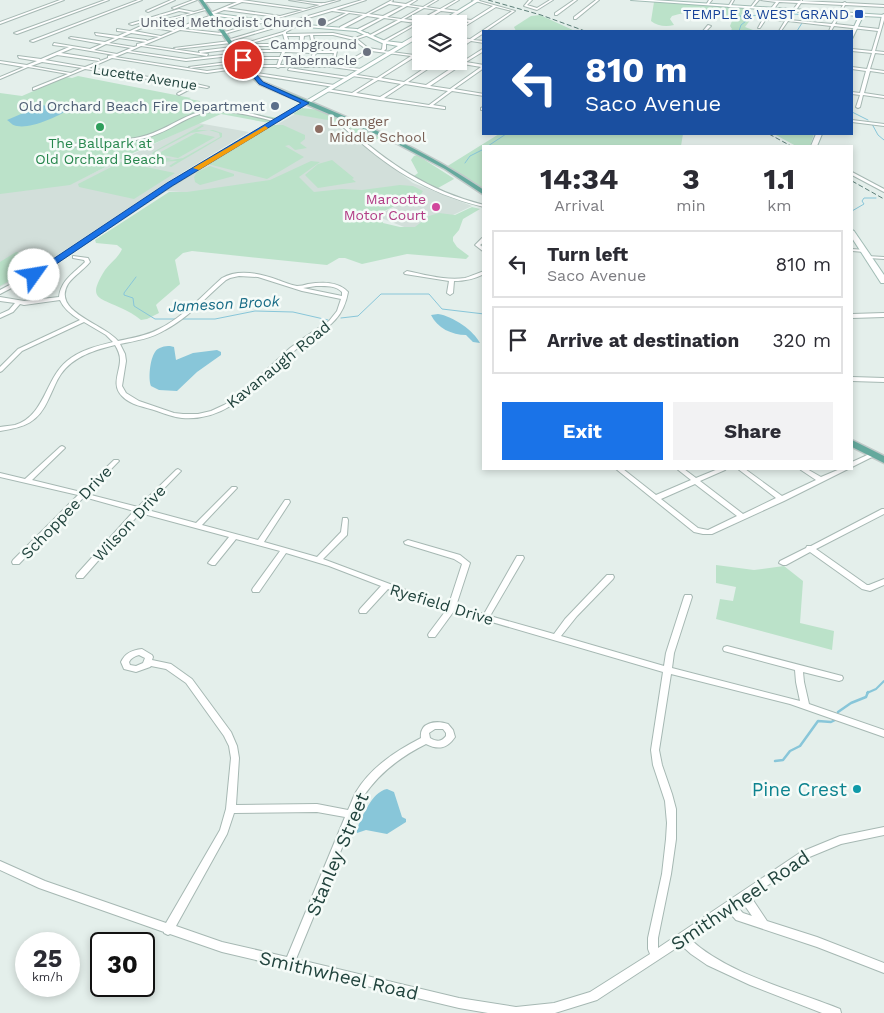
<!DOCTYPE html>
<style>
:root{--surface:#fff;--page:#f2f2f3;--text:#2b2b33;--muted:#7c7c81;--line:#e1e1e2;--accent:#1a73e8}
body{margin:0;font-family:"Work Sans",sans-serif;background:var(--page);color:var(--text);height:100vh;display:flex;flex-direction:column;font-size:19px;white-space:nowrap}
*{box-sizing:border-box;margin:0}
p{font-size:16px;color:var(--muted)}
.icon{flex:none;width:28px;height:28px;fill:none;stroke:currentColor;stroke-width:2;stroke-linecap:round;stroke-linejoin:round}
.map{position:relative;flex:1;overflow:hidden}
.panel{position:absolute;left:482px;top:145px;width:371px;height:325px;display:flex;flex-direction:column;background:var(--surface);border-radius:0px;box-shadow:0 2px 8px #0003}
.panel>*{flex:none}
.banner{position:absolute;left:482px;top:30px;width:371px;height:105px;border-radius:0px;box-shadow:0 2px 8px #0003;background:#1a4fa0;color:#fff;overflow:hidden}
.fabs{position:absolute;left:412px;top:15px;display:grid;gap:10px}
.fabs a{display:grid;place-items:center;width:55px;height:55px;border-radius:0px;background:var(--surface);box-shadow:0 2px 8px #0003;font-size:25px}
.speed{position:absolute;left:15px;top:932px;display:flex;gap:10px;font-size:25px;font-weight:700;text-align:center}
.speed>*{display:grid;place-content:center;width:65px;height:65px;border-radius:50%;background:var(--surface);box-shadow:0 2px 8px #0003;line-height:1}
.speed small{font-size:12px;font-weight:400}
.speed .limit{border:2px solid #111;border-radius:8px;background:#fff;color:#111}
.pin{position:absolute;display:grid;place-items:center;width:42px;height:42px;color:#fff;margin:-21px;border:2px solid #fff;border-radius:50%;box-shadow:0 1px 5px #0007}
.me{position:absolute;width:55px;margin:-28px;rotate:58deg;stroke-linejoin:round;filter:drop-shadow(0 0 4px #0008)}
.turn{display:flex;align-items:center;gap:18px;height:105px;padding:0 20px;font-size:22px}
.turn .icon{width:65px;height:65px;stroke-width:2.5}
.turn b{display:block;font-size:35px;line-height:42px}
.eta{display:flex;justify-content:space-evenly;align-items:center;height:85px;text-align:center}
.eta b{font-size:30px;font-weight:700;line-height:35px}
.cta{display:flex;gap:10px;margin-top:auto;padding:10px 20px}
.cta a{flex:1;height:58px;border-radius:0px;background:var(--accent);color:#fff;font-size:20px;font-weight:700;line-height:58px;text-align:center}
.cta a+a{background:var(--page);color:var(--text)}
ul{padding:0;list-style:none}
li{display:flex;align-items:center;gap:15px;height:68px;margin:0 10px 8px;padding:0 10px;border:2px solid var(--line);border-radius:0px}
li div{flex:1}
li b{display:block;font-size:19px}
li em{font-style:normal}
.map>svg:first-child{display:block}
.built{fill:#d2dfda}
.green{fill:#bbe2c9;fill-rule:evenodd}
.water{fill:#88c6d9}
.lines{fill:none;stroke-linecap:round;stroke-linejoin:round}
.stream-far2{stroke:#88c6d9;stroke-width:1}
.stream-far1{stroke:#88c6d9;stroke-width:2}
.stream{stroke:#88c6d9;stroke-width:2.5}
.street-casing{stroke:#a6b8b3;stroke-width:2}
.secondary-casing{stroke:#a1bcb5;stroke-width:2}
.primary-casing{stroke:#c1cac9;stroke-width:3}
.street{fill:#fff;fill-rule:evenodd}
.secondary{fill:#fff;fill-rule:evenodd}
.primary{fill:#65a99d;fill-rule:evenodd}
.rail{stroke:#5c7e78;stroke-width:1;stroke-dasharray:5 2.5;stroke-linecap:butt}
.route{fill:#1a73e8;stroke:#114b97}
.slow{fill:#f59e0b}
.transit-dot{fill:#1a4fb4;stroke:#f5fbf8;stroke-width:2}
.worship-dot{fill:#6b7280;stroke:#f5fbf8;stroke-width:2}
.service-dot{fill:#5c6f8a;stroke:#f5fbf8;stroke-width:2}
.leisure-dot{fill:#2e9e5b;stroke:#f5fbf8;stroke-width:2}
.education-dot{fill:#8d6e63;stroke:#f5fbf8;stroke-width:2}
.hotel-dot{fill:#d1479c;stroke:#f5fbf8;stroke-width:2}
.culture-dot{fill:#0f9aa8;stroke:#f5fbf8;stroke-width:2}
.labels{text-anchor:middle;stroke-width:5;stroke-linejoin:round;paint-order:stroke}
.far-transit-label{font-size:14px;fill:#164399;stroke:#f5fbf8;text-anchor:end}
.far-worship-label{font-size:14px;fill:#5b616d;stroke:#f5fbf8;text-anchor:end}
.far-street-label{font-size:14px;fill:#21433d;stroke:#f5fbf8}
.far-service-label{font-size:14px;fill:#4e5e75;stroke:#f5fbf8;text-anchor:end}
.far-education-label{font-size:14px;fill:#785e54;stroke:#f5fbf8;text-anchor:start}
.far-leisure-label{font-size:14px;fill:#27864d;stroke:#f5fbf8}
.far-hotel-label{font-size:14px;fill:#b23c85;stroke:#f5fbf8;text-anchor:end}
.far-water-label{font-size:15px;font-style:italic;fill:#156a85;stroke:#f5fbf8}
.street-label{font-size:16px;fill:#21433d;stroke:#f5fbf8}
.near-culture-label{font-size:19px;fill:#0d838f;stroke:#f5fbf8;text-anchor:end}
.near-street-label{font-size:19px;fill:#21433d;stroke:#f5fbf8}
</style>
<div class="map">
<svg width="884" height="1013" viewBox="0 0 884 1013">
<rect width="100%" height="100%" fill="#e4efeb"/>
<g class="built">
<path d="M295 114 338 121 335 123 340 128 413 183 472 206 417 232 376 216 398 205 165 191Z"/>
<path d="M198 123 249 132 180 174 41 266 0 287V177L68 185Z"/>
</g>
<g class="green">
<path d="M654 2 746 7 747 14 744 17 751 19 745 27 753 30 730 31 732 29 730 26 732 21 730 18C711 11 691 10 672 16L670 19 674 25C666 27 657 26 651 21Z"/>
<path d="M540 15 575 31H516L514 27 531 16Z"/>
<path d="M78 76 191 98 189 99 200 101 199 104 278 118 269 123 221 114 135 152 70 185 0 194V93L22 96 66 77 72 78Z"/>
<path d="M302 108 320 110 345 120 339 122 293 114Z"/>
<path d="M349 123H352L383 138 366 141 347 126Z"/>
<path d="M202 125 204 126 197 130H213L222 133V137L171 167 169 166 177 161 158 162 150 158 153 152ZM209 130 219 133 220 137 183 158 165 161 172 159 158 156V160L152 157 155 152 191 133Z"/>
<path d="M273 125H283L305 135V139L300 143 307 148 295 150 289 145 285 146 304 157 267 179 208 164Z"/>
<path d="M196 133 215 137 178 158 157 154Z"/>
<path d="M499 134H683L681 146H484V191L446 167Z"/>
<path d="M774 134H814L810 146H796Z"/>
<path d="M417 155 453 178 454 179 438 188 415 178 414 176 418 173 411 160 414 156Z"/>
<path d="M332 160 354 178 352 179 356 182 318 188 305 175 318 164Z"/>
<path d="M311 161 320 162 299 177 314 192 342 189 362 190 400 185 413 186 423 191 421 194 382 212 381 217 383 223 400 227H415L429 216 439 213 455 215 472 207 480 209 463 219 459 230 453 237V241L457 247 469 256 466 259 407 254 362 264 345 258H339L327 265 192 251 183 253 175 260 180 284 158 303 156 305 159 313 147 319 141 320C135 315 128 311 121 308 98 297 87 299 105 270 110 263 119 257 122 249L117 245 96 243 95 240 169 192H187L270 180Z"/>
<path d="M121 162 175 173 134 199 79 187 78 184Z"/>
<path d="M210 166 234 174V176L200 185 195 182 194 177 197 172Z"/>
<path d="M16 252 44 258 45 261 0 286V262Z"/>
<path d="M716 565 754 570 784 566 803 581 800 623 834 631 832 650 716 619 720 599 733 601 736 587 716 583Z"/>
</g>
<g class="water">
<path d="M42 105 68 110C57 117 30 129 17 126 13 126 10 122 7 120Z"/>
<path d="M438 314C453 316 474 331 480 343L473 342 466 335C452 335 437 328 431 315Z"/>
<path d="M170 346 174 347 176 360 193 353 217 350 221 352V355L197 372 177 391 159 390 151 386C148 379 150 359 155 352 158 347 165 346 170 346Z"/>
<path d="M387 789 394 792 402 817 406 819V822L387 834 366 830 357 833 356 831C362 818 371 792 387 789Z"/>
</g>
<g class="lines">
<g class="stream-far2">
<path d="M793 14 806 15"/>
<path d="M769 15H789"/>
<path d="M802 22 806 15H814L817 12"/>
<path d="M739 31 741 25 746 21 740 16 766 15"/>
<path d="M797 31 802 23"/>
<path d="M852 112 868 120"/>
<path d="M872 124 878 135 884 140"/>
<path d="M488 146 506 134"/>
<path d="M465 163 470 156 484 149"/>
<path d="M852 211 864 204 862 201 864 198H876"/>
<path d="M136 277 124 293V295L133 298 134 306 155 319H177"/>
<path d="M341 318 358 316 381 294H429L442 309 484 314"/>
<path d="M181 319H215L255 311 293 312 328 320"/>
</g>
<path class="stream-far1" d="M867 693 876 689 884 681"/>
<g class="stream">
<path d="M838 712 851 703 866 697 868 692"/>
<path d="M775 761 783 760 790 751 800 746 818 721 831 722 835 720"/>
</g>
<defs>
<g id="street">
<path d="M60 0H64L0 24V22Z"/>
<path d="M105 0H109L17 34 14 33Z"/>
<path d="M138 0H142L33 42 30 41Z"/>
<path d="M171 0H175L148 12 146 11Z"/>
<path d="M193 0H197L174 9 172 8Z"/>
<path d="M201 0H242L306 9 320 5 289 0C299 0 315 4 325 3 330 2 335 0 340 0L221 35 180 30 144 45 200 53 199 51 232 47 283 32 296 24 297 26 286 32V34L333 33 355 38 368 33 369 35 357 39 368 48 381 50 382 49 383 41 416 23 401 21 371 37 370 35 398 20 384 18 360 31H358V29L380 18 367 16 342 29H340V27L363 15 349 13 321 28H319V26L346 13 332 11 230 41 227 40 362 0H366L336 10 366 14 392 0 393 1 391 2 406 4 414 0H417L409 5 423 7 435 0H438L426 7 440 9 456 0H459L444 9 458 11 459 13 441 11 422 22 433 24 419 23 386 42V49L384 51 414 55 421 51V53L381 78 404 82 435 61H440L408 82 426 85 459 63 447 61 462 62 484 48V51L466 62 484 65V68L454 89 484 94V96L452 91 433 105 445 107V109H444L380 100 326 91V89H327L352 93 374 79 352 76 351 74 377 78 411 56 371 51 344 67 362 69 361 71 332 67H280L278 68 276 67H249L207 73 112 58 89 68 196 84 209 87 207 88 196 86 179 95 177 94 178 93 192 86 85 69 34 90H33V88L68 74 28 67 0 79V77L24 67 0 63V61L27 65 37 61 19 58 18 56 41 59 69 47 53 45 54 43 90 49 102 44 69 38 71 37 105 42 115 38 96 35 95 33 118 36 127 32 117 31V29L130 31 143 25 191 13 179 11 132 25 129 24 179 9 194 12 208 8 209 9 145 27 134 31 161 36 173 31 147 27 149 26 173 29 174 30 177 28 212 15 213 17 184 29 221 33 278 17 224 10 211 15 210 13 237 2H200ZM242 2 303 10 280 16 227 8ZM389 4 403 6 383 16 369 14ZM407 6 420 8 401 19 387 17ZM424 8 438 10 418 21 404 19ZM131 33 159 37 147 41 146 40 122 37ZM283 34 285 42V44H251L249 45 251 46H284L282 50H237L235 51 237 52H282L280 57H241L239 58 241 59H279L277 65H246L244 66 207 71 115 57 127 52 186 61 239 55 240 53 186 59 130 51 141 46 207 56 208 54 200 53 234 49 235 48ZM310 35 313 51H302L304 36ZM313 35H333L354 40 367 50 340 66 334 65 337 51H316ZM287 36H300L299 51 286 50 289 42ZM119 38 146 42 137 44V46L134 47 109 43ZM106 44 131 48 117 54 94 50ZM73 48 114 55 108 56V58L100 61 99 59 61 53ZM285 52 313 53 308 65H280ZM316 53H334L331 65H311ZM57 55 99 61H100L85 67 45 60ZM42 62 82 68 71 73 31 66ZM463 64 481 67 450 89 430 86ZM378 80 401 84 380 97 356 93ZM405 84 448 91 429 105 384 98Z"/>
<path d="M472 0H476L515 11 486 31H484V33L473 40 484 41V43L471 41 459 49V47L467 41 459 40V38L470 39 512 11 496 7 459 30V28L469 22 448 19 447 17 471 20 493 6Z"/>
<path d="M529 0H532L527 5 537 8 550 0H553L537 10 524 6Z"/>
<path d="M574 0H577L557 15H555V13Z"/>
<path d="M596 0H599L576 19H574V17Z"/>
<path d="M709 0H712L708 5H706Z"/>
<path d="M732 0H734L730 7H728Z"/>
<path d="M756 0H759L752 8H750Z"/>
<path d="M761 0 799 1 802 0V1L843 3 845 2 846 3 884 5V7L845 5 835 24 879 29 882 15 884 14V20L875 51 884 52V54L875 53 870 69 884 71V73L870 71 864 93 884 96V98L863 95 860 107 858 108 856 107 860 95 852 94V92L860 93 866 71 852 69V67L867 69 872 53 852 51V49L872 51 878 31 834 26 831 31H829L831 26 788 21 781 31H779L785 21 766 19 760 28H758L764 17 776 2ZM779 2 798 3 786 19 768 17ZM801 3 843 5 832 24 789 20Z"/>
<path d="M248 18 249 20 219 27 217 26Z"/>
<path d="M708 25 711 26 706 31H703Z"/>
<path d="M230 41 231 43 176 49 174 48Z"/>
<path d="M243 60 244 62 191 68 189 67Z"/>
<path d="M289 68 348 77 350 78 348 79 288 70Z"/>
<path d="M251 72 334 85 336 86 334 87 250 74Z"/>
<path d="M305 102 308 103 172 186 46 270 0 294V290L42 268 168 184 273 121C248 115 219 106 194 116 177 123 163 134 145 138 118 145 89 146 61 147L59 146 60 145C86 142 113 143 140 137 159 133 175 121 193 114 220 103 249 113 276 120Z"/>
<path d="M483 107H484V110H481V108Z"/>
<path d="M350 119 353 120 347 124 346 126C388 163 428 191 484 205V207C425 193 387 167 343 127L344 122Z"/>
<path d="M852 120 884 124V126L852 122Z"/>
<path d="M852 172 884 189V192L852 175Z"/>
<path d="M482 238H484V242L480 245 484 248V252L475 245Z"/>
<path d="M852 249 865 250 867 251 865 252 852 251Z"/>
<path d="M73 256 88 258 90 262C84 270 74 275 68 284 51 312 105 324 118 341 132 338 146 336 159 329 182 318 203 295 222 278 239 268 262 274 278 280 284 282 291 285 297 286 300 286 305 285 308 284 322 282 338 281 348 292 342 327 317 331 293 352 260 380 231 422 182 418 174 417 165 414 157 411 145 407 130 405 122 396 111 385 120 372 120 360 120 354 118 350 115 345 95 350 74 356 61 374 56 381 53 390 49 398 38 423 25 427 0 431V427C5 426 10 426 15 425 45 416 45 379 67 361 80 350 97 346 113 342L106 335 84 322 22 351 2 371 0 372V367L18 349 80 320C72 315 64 309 60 300L24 305 20 304 13 312 0 318V314L9 310 15 303 0 301V297L24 301 59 297C61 280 74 273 85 262L84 260 73 258ZM239 276 258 277 302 291 341 299 337 311 329 321 305 337 290 348 237 397 224 405 211 411 198 414H183L174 413 139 401 126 393 122 386 126 361 125 354 120 344C136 341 152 338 165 330 188 318 206 297 226 280L230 278ZM316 286C325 286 335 285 342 292V296L303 288Z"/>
<path d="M867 256 884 257V259L869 258 867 257Z"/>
<path d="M407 271C426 275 447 281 465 278 472 276 478 273 484 271V274C474 279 465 281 454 281L453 293 450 295 447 293 449 281 405 274 404 273Z"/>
<path d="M884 313V317L852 318V314Z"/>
<path d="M852 377 884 378V382L852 381Z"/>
<path d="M62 446 64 447 65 448 64 449 32 480 81 492 114 460H118L119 461 118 462 87 494 138 507 176 470 178 469 181 471 180 472 144 509 196 523 232 487H236L237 488 236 489 202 525 258 540 285 500H289L290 502 264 542 317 557 341 532 343 518H347L348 520 347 535 323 559 422 596 449 604 462 564 454 559 405 544 404 542 408 540 460 555 470 563 456 606 484 614 517 556H523L524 558 490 616 554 634 565 619 607 575H613L614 577 613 579 577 616 561 636 664 666 666 653 684 597 685 595H691L692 597 674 653 672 668 800 701 796 682 795 670 724 651 723 649 724 647 727 646 842 676 843 678 842 680 839 681 803 672 804 682 809 704 884 730V737L790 704 671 674 659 750 662 765 672 794 676 809V839L671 874 658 938V948L801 852 840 836 884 827V835L841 844 807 858 751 897 767 921 817 937 884 963V973L817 947 736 920 729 912 690 939C727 974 793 990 840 1009L841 1013H822L750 985 707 965 691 954 681 945 597 1000 555 1013H488L459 1008 291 968 289 969 285 967 222 952 170 934 168 935 164 933V932L39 888 0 870V861L45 881 166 923 220 830 226 809 231 758 229 746 224 736 186 683 166 669 151 666 150 667 136 672 124 669 121 662C125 653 132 650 142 649L152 655 153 657 152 660 171 664 192 679 231 732 237 746 239 758 236 805 317 804 348 810C351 804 353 797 356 792 371 767 396 751 421 738 419 722 436 720 448 724L453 730 455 737C447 749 438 750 426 744 400 757 379 773 363 797L296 959 459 998 516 1007 554 1003 590 992 650 954 648 949V938L662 874 666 839 667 823 665 801 653 765 651 750 663 672 454 611 435 637H429L428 635 429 633 447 609 416 600 388 589 366 613H360L359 611 360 609 381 586 329 566 286 553 259 592H253L252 590 253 588 280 551 236 539 215 565H212L208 563 229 537 140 513 83 578H77L76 576 77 574 134 511 84 497 19 564H13L12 562 13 560 78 495 0 477V473L25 479 60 447ZM139 655 145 658 143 663 136 666 130 665 129 662C131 658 135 656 139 655ZM435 729H443L446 733V736C441 742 437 742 430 738L429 733ZM317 812 345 817 287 957 222 942 176 926 227 834 234 813ZM743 903 752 916 743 913 737 907Z"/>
<path d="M874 452 876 453 877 454 876 455 852 467V462Z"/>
<path d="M616 469H623L656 495 691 480 677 469H684L696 478 718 469H726L725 470 700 481 743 514 776 498 738 469H745L782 496 816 480 801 470 800 469H807L821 477 840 469H848L784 501 712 534H703L694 532ZM695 484 737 516 708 530 698 528 661 499Z"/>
<path d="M882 509H884V514L816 549 867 585H869L884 579V585L870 591 862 589 810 552 786 565H783L779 563 780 561 806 548 807 546H811Z"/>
</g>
<g id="secondary">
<path d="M475 0H480L442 24H436Z"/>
<path d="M631 0H653L884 15V17L863 16 852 39V31L859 16Z"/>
<path d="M211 13 294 24 357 29 385 41 402 43 419 33H421V36L306 105 303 103 304 102 398 46 382 43 356 31 294 26 209 15Z"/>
<path d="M816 134H822L817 146H811Z"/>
<path d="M852 230 854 231 884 275V283H881L852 238Z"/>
</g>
<g id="primary">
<path d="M199 0H203L253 72 263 82C339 114 415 143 484 190V195L445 169 392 141 259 84 249 74Z"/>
<path d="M852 440 884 456V463L852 447Z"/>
</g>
</defs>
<use href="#street" class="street-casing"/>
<use href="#secondary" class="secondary-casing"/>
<use href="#primary" class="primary-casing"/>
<use href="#street" class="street"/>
<use href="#secondary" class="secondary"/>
<use href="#primary" class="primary"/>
<g class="rail">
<path d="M488 0 541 15 585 31"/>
<path d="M769 134 791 146"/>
<path d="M852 181 884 199"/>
</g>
</g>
<path class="route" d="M243 59 263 82 309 103 172 186 37 277H32V273L167 183 301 103 259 84 240 60Z"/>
<path class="slow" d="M265 126 268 128 267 129 199 170 193 168Z"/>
<rect class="transit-dot" x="854" y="9" width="10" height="10" rx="2.5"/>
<g class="worship-dot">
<circle cx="322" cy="22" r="5"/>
<circle cx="367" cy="52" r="5"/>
</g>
<circle class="service-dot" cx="275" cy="106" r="5"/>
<circle class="leisure-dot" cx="100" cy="127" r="5"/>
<circle class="education-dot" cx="319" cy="129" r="5"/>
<circle class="hotel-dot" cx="436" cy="207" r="5"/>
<circle class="culture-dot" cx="857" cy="789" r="5"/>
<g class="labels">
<g class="far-transit-label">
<text x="849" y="19">TEMPLE &amp; WEST GRAND</text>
</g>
<g class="far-worship-label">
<text x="312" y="27">United Methodist Church</text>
<text x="357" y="49">Campground<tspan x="357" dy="16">Tabernacle</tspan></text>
</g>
<g class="far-street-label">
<text transform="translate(145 77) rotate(9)" y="5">Lucette Avenue</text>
</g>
<g class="far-service-label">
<text x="265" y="111">Old Orchard Beach Fire Department</text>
</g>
<g class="far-education-label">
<text x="329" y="126">Loranger<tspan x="329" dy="16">Middle School</tspan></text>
</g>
<g class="far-leisure-label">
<text x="100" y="148">The Ballpark at<tspan x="100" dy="16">Old Orchard Beach</tspan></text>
</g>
<g class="far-hotel-label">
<text x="426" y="204">Marcotte<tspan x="426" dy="16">Motor Court</tspan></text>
</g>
<g class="far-water-label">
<text transform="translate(224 304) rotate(-3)" y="5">Jameson Brook</text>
</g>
<g class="street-label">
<text transform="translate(278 364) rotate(-39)" y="6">Kavanaugh Road</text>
<text transform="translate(66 512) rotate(-46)" y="6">Schoppee Drive</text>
<text transform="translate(129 523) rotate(-47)" y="6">Wilson Drive</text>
<text transform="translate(442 604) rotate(17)" y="6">Ryefield Drive</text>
</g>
<g class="near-culture-label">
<text x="847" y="796">Pine Crest</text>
</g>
<g class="near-street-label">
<text transform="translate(337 854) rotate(-67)" y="7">Stanley Street</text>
<text transform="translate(740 900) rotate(-34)" y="7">Smithwheel Road</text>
<text transform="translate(339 975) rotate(13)" y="7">Smithwheel Road</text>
</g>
</g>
</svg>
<div class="fabs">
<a><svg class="icon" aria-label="layers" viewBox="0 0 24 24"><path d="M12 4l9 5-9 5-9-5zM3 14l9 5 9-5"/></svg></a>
</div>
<div class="speed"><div>25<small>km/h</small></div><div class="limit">30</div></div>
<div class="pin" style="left:243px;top:60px;background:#d93025"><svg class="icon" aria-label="arrive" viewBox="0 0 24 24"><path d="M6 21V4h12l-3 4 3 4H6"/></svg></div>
<svg class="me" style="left:34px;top:275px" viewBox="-20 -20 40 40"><circle r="19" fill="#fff"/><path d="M0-13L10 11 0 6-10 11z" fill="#1a73e8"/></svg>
<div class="banner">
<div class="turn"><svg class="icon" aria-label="left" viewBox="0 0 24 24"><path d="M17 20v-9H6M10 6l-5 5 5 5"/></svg><div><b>810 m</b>Saco Avenue</div></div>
</div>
<section class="panel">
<div class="eta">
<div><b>14:34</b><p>Arrival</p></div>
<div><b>3</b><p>min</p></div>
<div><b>1.1</b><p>km</p></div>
</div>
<ul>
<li><svg class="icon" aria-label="left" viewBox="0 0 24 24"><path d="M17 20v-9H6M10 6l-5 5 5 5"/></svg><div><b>Turn left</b><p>Saco Avenue</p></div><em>810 m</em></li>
<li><svg class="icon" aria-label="arrive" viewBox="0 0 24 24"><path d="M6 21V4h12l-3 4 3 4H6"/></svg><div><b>Arrive at destination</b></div><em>320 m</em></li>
</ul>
<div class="cta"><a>Exit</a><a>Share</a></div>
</section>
</div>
